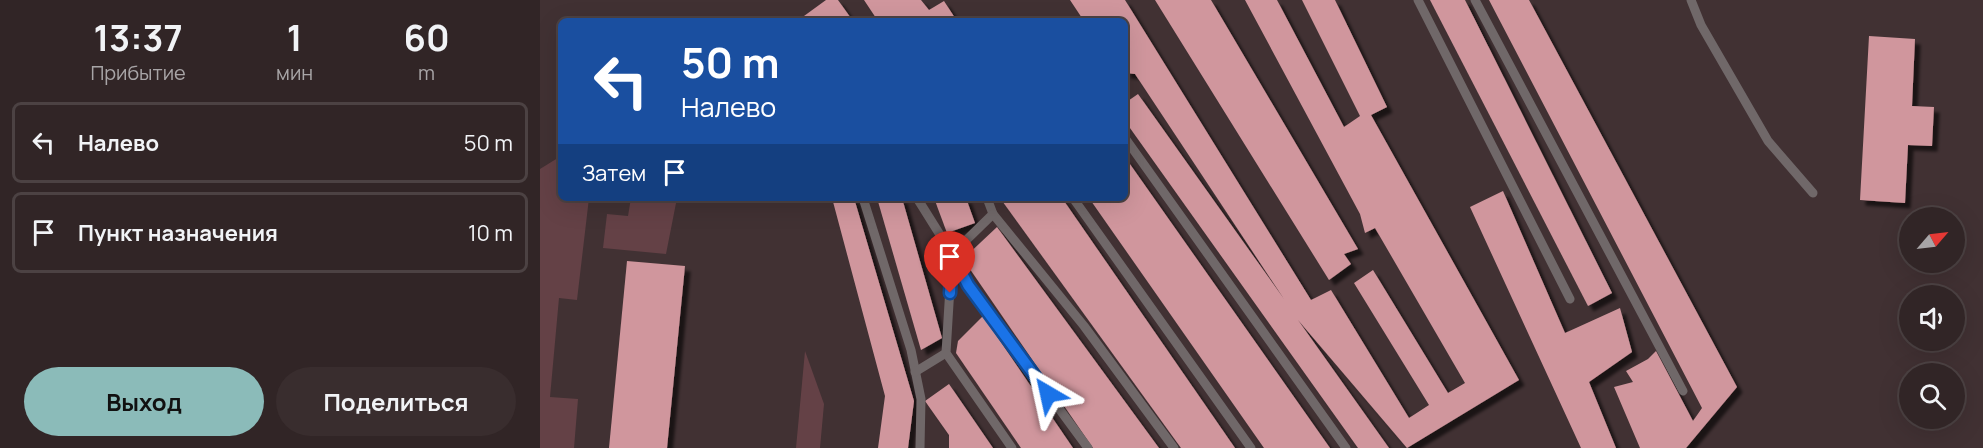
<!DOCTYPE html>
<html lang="ru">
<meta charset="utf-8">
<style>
:root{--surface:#312526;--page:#392d2e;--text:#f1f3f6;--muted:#a8a5a7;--line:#4c4243;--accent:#8bbbb9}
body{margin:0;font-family:Manrope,sans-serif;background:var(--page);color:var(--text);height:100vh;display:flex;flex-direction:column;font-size:22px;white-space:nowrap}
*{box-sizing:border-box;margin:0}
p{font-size:20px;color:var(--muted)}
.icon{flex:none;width:33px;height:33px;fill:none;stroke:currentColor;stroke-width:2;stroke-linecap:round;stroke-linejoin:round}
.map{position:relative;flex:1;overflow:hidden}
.sheet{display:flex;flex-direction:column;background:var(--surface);width:540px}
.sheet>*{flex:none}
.guide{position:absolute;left:18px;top:18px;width:570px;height:183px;border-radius:9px;box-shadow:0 6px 24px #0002,0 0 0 2px var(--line);background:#1a4fa0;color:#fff;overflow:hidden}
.needle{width:39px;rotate:62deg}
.fabs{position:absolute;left:1359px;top:207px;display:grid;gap:12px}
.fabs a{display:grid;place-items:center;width:66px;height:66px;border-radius:50%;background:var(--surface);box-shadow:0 6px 24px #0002,0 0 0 2px var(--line);font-size:30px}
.pin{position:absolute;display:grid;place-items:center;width:51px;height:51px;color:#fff;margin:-62px -26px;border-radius:50% 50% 50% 0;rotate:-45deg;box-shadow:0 0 6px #0007}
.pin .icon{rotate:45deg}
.me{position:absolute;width:66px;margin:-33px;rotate:324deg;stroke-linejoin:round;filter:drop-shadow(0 0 4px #0008)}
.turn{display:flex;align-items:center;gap:21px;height:126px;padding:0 24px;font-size:27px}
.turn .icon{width:78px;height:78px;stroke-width:2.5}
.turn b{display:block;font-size:42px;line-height:51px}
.then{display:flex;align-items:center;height:57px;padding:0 24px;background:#0003;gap:12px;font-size:22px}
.eta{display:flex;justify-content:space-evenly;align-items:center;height:102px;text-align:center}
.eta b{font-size:36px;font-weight:700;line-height:42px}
.action{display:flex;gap:12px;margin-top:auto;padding:12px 24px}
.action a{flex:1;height:69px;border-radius:36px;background:var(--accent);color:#111;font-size:24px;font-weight:700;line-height:69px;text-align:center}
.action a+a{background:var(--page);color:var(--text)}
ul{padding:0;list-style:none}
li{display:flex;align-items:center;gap:18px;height:81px;margin:0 12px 9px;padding:0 12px;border:3px solid var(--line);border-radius:9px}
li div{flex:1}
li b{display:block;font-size:22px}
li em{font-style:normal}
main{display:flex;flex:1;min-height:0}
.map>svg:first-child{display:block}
.green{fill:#644146}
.building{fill:#d0969d;filter:url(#shadow)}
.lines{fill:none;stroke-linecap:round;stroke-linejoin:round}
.service{stroke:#706869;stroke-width:9}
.route-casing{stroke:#114b97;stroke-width:15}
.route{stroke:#1a73e8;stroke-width:10}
</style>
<main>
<section class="sheet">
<div class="eta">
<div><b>13:37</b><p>Прибытие</p></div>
<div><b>1</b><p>мин</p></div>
<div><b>60</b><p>m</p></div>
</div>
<ul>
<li><svg class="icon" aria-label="left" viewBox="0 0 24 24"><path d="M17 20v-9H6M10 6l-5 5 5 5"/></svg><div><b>Налево</b></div><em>50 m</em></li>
<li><svg class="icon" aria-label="arrive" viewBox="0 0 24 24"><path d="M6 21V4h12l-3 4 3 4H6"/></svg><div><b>Пункт назначения</b></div><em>10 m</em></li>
</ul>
<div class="action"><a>Выход</a><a>Поделиться</a></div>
</section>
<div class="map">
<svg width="1443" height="448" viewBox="0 0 1443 448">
<defs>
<filter id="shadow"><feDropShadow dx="5.5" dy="5.5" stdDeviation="1.5" flood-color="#0009"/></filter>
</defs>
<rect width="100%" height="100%" fill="#413133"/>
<g class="green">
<path d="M21 156V198H49L37 300 19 298 10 397 38 399 34 448H0V169Z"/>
<path d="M91 198H137L126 254 63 248 67 214 88 216Z"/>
<path d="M265 351 284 404 280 448H256Z"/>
</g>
<g class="building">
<path d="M286 0H298L313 21H267L264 16Z"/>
<path d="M324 0H381L389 10 404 1 417 21H369L366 17 360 21H338Z"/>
<path d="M530 0H585L771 300 791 290 869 418 889 405 814 283 833 270 908 393 925 383 835 228 825 233 820 214 705 0H737L804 127 820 116 762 0H795L847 107 831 115 979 380 867 448 758 320 849 448H818L585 121V103L598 94 744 299 595 74 585 73V21H544Z"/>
<path d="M615 0H671L818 249 804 254 811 264 789 280Z"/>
<path d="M890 0H925L1072 293 1048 306Z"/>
<path d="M949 0H989L1197 387 1146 448H1100L1074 387 1093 382 1086 371 1108 359 1116 351 1153 421 1162 408Z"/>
<path d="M1329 36 1375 39 1372 106 1394 107 1392 146 1368 145 1365 203 1320 200Z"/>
<path d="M585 157 790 448H724L549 198H585Z"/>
<path d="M963 191 1025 333 1080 308 1092 352 1049 382 1076 448H1041L930 207Z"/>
<path d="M292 198H314L374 401 368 448H338L345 396Z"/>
<path d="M337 198H362L402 338 381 350Z"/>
<path d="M394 198H426L435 223 407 233Z"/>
<path d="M460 198H522L695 448H641Z"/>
<path d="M457 227 619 448H553L423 259Z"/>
<path d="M87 261 145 266 127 448H69Z"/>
<path d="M443 316 533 448H481L416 353 418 341Z"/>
<path d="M409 384 453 448H409V435L385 401Z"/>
</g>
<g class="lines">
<g class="service">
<path d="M878 0 1030 299"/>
<path d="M935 0 1143 391"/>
<path d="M1151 0 1161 25 1228 141 1273 193"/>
<path d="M585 138 806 448"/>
<path d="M323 198 371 350 381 399 380 448"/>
<path d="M377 198 412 254 428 285 548 448"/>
<path d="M447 198 453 214 544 326 634 448"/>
<path d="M533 198 711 448"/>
<path d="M453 214 412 254 406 353 472 448"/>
<path d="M375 372 406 353"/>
</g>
</g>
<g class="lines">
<defs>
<path id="route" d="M410 293 412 254 428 285 508 394"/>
</defs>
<use href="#route" class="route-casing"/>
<use href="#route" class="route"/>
</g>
</svg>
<div class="fabs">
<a><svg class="needle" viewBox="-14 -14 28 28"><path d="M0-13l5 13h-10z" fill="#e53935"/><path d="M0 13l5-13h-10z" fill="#a8a5a7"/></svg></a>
<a><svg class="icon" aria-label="sound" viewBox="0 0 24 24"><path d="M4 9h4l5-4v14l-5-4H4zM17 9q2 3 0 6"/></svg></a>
<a><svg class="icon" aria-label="search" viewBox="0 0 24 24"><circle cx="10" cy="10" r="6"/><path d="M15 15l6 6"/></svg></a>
</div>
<div class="pin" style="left:410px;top:293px;background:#d93025"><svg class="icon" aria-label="arrive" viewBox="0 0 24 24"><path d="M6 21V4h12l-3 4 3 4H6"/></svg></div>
<svg class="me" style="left:508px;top:394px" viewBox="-20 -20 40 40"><path d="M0-17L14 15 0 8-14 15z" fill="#1a73e8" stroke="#fff" stroke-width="4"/></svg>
<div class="guide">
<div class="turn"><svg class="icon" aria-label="left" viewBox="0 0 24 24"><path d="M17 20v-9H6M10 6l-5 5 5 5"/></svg><div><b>50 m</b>Налево</div></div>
<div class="then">Затем<svg class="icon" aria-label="arrive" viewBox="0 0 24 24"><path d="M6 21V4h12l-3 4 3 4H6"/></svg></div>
</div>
</div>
</main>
